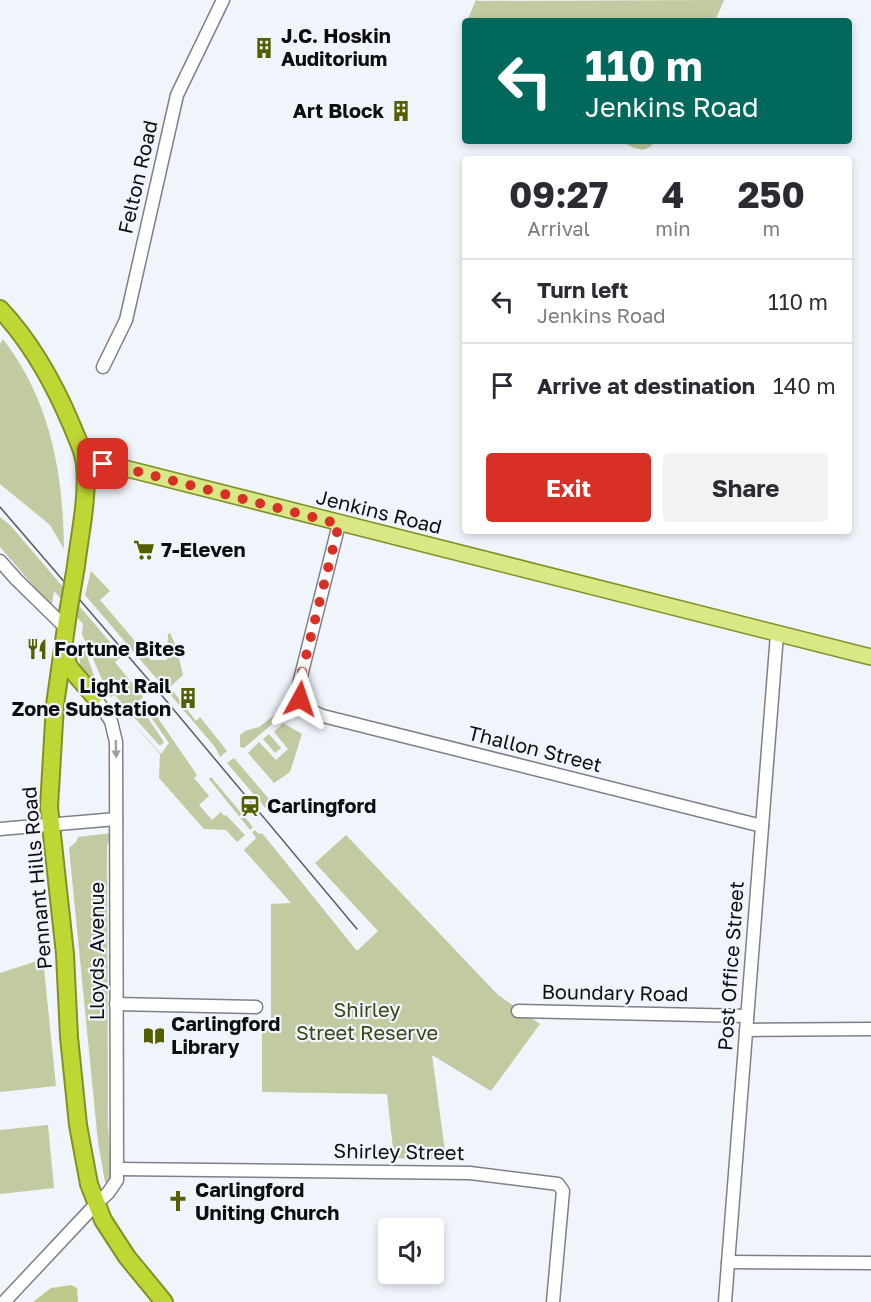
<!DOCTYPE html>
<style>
:root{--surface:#fff;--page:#f2f2f3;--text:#2b2b33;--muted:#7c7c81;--line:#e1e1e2;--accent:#d93025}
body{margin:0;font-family:"Golos Text",sans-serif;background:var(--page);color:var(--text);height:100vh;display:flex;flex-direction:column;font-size:22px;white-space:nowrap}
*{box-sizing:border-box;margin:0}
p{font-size:20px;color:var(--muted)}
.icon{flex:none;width:33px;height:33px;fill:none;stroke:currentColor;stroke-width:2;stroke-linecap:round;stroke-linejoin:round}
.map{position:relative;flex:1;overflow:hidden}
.side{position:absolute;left:462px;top:156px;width:390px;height:378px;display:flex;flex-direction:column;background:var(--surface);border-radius:6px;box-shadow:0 3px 9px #0003}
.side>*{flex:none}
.guide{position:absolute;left:462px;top:18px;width:390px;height:126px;border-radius:6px;box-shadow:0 3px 9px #0003;background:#00695c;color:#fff;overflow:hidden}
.controls{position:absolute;left:378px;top:1218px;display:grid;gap:12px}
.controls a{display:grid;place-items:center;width:66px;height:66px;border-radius:6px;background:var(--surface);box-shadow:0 3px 9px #0003;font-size:30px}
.pin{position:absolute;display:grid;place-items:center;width:51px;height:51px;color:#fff;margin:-26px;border-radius:12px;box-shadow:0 3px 9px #0006}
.me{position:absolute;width:66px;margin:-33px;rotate:5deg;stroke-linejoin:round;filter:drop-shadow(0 0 4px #0008)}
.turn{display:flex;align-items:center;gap:21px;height:126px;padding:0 24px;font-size:27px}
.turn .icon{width:78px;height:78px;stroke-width:2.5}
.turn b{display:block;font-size:42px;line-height:51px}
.eta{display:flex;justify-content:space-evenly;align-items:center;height:102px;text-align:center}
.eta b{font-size:36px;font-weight:700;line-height:42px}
.cta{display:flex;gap:12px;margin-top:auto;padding:12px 24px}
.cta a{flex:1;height:69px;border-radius:6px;background:var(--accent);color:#fff;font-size:24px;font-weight:700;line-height:69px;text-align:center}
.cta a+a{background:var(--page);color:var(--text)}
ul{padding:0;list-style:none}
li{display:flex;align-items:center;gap:18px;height:84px;padding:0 24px;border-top:2px solid var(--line)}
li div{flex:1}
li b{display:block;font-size:22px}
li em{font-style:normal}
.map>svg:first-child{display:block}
.green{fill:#c1caa1}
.forest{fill:#bdca8b}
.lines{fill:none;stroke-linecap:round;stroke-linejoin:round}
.minor-casing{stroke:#7d8187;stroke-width:15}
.major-casing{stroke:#819128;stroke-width:18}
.highway-casing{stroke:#819128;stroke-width:20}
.minor{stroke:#fff;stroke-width:12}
.major{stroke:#d9e785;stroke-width:15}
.highway{stroke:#bfd734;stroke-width:16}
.tram{stroke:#5a5c60;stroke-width:1.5}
.highway-bridge-casing{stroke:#819128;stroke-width:20;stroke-linecap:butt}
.highway-bridge{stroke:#bfd734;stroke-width:16}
.oneway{fill:#9e9fa0}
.route{stroke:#d93025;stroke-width:10;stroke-dasharray:0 18}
.labels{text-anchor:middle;stroke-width:4.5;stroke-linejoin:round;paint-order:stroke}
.poi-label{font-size:20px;font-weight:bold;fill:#0d0e11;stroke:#f0f4fb;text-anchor:start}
.street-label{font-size:20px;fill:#0d0e11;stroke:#f0f4fb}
.park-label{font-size:20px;fill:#3c4415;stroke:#f0f4fb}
</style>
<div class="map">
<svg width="871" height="1302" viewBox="0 0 871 1302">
<rect width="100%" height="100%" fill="#f0f4fb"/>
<g class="green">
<path d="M476 0 479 1 724 0 715 21H467Z"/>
<path d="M621 141H655C645 156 634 148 621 141Z"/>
<path d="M3 339C51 402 63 472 64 549L50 525 0 484V344Z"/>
<path d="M0 517 10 525 122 656 115 662 143 697 128 711 115 695 111 697 108 693 82 634 83 624 54 591 52 604 50 605 0 547Z"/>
<path d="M91 571 110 591 100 600 151 660H167L168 634 170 633 176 646 183 675 170 687 196 721 200 717 227 751 220 757 215 747 85 595Z"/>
<path d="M81 642H82L97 684 94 685 79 671Z"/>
<path d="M147 702 197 775 194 778 209 796 199 805 212 820 221 812 224 816 226 815 245 835 237 842 226 830 204 829 159 778 160 754 125 714 161 754 169 743 143 706Z"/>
<path d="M289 706 290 709 244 748 240 747V735L245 731 259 727 285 707Z"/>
<path d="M141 708 164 742 160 746 132 715Z"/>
<path d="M283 723 302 734 290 772 274 783 248 753 259 742 276 760 288 749 274 732Z"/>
<path d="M269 734 281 748 275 753 263 739Z"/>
<path d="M234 758 275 806 268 811 227 763Z"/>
<path d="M211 777 253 827 250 830 209 779Z"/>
<path d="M255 830 259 834 262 833 357 951 378 931 315 863 346 835 498 995 540 1024 491 1091 432 1055 446 1159 394 1158 387 1094 262 1092V1027L271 1026V904L291 903 244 850 256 838 252 832Z"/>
<path d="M112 833 107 845 108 1124 112 1179 108 1184 105 1182 98 1142 69 848 76 842 78 837Z"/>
<path d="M43 959 56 1086 0 1092V973Z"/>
<path d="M48 1125 54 1188 0 1194V1130Z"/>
</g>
<path class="forest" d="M71 1285 77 1288 78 1302H33L51 1288Z"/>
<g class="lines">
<defs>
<g id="minor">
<path d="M103 367 126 320 177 95 223 0"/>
<path d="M339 524 299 684C297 702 307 710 323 716L762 826"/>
<path d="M0 561 16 579 66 628"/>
<path d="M0 829 116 819"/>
<path d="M116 1004 256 1007"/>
<path d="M518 1011 747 1016"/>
<path d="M746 1030 871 1029"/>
<path d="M117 1169 470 1173 558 1184 563 1191 553 1302"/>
<path d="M728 1262 871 1263"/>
<path d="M4 1302 96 1204 108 1193 117 1180 116 742 111 721 94 696"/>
<path d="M725 1302 777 634"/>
</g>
<path id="major" d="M85 462 128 469 871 657"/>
<g id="highway">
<path d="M0 309C32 343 54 383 72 426 77 439 84 451 85 465 88 500 80 532 76 566"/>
<path d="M68 613 55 705 49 807 65 954 69 1037 78 1125 89 1184 103 1220 127 1257 164 1302"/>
<path d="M64 651 69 667 94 696"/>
</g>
</defs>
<use href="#minor" class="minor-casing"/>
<use href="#major" class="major-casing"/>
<use href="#highway" class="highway-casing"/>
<use href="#minor" class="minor"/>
<use href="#major" class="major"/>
<use href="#highway" class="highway"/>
<path class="tram" d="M0 507 153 685 357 929"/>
<defs>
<path id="highway-bridge" d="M68 613 76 566"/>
</defs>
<use href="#highway-bridge" class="highway-bridge-casing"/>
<use href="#highway-bridge" class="highway-bridge"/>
</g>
<defs><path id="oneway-solid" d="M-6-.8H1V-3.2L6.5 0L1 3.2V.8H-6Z" transform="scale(1.5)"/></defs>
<use class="oneway" href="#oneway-solid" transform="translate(116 749) rotate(88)"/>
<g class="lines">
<path class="route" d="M103 464 128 469 339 524 301 676 299 689 300 699"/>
</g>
<defs>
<symbol id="building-bare" viewBox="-9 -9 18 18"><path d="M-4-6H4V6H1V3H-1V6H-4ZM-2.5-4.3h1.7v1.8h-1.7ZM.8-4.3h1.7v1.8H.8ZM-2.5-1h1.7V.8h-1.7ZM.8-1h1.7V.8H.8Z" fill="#545f00" stroke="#f0f4fb" stroke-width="2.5" paint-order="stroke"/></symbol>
<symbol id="supermarket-bare" viewBox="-9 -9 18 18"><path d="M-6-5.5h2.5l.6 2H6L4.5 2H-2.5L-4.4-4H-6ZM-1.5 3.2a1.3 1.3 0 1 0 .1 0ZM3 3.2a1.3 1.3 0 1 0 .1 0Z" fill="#545f00" stroke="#f0f4fb" stroke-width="2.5" paint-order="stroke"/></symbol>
<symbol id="restaurant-bare" viewBox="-9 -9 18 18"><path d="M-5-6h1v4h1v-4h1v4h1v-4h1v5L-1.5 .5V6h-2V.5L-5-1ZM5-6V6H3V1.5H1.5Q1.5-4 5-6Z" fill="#545f00" stroke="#f0f4fb" stroke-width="2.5" paint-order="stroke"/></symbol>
<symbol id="station-bare" viewBox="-9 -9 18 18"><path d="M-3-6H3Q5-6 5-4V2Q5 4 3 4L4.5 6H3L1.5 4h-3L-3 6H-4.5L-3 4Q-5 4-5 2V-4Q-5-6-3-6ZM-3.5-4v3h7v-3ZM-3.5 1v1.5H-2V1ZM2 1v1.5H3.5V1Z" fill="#545f00" stroke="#f0f4fb" stroke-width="2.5" paint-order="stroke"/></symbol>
<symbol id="library-bare" viewBox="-9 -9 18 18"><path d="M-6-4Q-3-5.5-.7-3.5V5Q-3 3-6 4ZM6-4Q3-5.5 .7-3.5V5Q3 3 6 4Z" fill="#545f00" stroke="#f0f4fb" stroke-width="2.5" paint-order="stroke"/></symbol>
<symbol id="church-bare" viewBox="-9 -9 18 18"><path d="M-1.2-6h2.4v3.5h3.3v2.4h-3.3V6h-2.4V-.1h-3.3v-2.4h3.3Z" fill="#545f00" stroke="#f0f4fb" stroke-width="2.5" paint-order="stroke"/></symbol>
</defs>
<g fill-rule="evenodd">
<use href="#building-bare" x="249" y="33" width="30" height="30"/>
<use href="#building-bare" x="386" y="96" width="30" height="30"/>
<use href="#supermarket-bare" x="129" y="535" width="30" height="30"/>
<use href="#restaurant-bare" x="22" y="634" width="30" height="30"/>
<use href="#building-bare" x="173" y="683" width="30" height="30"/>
<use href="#station-bare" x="235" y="791" width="30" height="30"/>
<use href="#library-bare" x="139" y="1021" width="30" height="30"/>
<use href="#church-bare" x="163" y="1186" width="30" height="30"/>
</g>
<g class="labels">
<g class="poi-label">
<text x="281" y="43">J.C. Hoskin<tspan x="281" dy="23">Auditorium</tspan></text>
<text x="384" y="118" text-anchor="end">Art Block</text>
<text x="161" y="557">7-Eleven</text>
<text x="54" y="656">Fortune Bites</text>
<text x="171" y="693" text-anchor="end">Light Rail<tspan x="171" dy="23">Zone Substation</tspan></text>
<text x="267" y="813">Carlingford</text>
<text x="171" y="1031">Carlingford<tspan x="171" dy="23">Library</tspan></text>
<text x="195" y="1197">Carlingford<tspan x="195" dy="23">Uniting Church</tspan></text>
</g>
<g class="street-label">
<text transform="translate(138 177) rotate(-77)" y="7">Felton Road</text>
<text transform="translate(379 512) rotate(14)" y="7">Jenkins Road</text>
<text transform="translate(535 749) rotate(14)" y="7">Thallon Street</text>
<text transform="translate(37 878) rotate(-95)" y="7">Pennant Hills Road</text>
<text transform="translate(97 951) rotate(-90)" y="7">Lloyds Avenue</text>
<text transform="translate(731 966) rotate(-86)" y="7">Post Office Street</text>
<text transform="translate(615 993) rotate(1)" y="7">Boundary Road</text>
<text transform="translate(399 1152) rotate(1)" y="7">Shirley Street</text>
</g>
<g class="park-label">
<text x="367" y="1017">Shirley<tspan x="367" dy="23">Street Reserve</tspan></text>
</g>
</g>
</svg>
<div class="controls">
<a><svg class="icon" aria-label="sound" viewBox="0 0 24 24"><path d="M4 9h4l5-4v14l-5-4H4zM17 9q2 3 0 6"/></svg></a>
</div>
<div class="pin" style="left:103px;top:464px;background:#d93025"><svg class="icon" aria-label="arrive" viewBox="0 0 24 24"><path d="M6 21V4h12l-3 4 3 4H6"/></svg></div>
<svg class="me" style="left:300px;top:699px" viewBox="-20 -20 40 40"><path d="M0-17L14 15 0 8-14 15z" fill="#d93025" stroke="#fff" stroke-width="4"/></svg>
<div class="guide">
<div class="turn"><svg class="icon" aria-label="left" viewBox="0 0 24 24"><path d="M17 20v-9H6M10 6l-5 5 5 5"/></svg><div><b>110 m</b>Jenkins Road</div></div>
</div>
<section class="side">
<div class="eta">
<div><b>09:27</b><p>Arrival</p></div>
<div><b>4</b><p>min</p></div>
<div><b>250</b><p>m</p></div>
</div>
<ul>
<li><svg class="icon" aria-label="left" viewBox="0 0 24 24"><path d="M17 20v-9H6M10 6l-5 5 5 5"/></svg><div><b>Turn left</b><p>Jenkins Road</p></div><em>110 m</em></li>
<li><svg class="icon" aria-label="arrive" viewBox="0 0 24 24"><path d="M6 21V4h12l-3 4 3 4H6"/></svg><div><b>Arrive at destination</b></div><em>140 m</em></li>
</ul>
<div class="cta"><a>Exit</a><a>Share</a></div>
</section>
</div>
